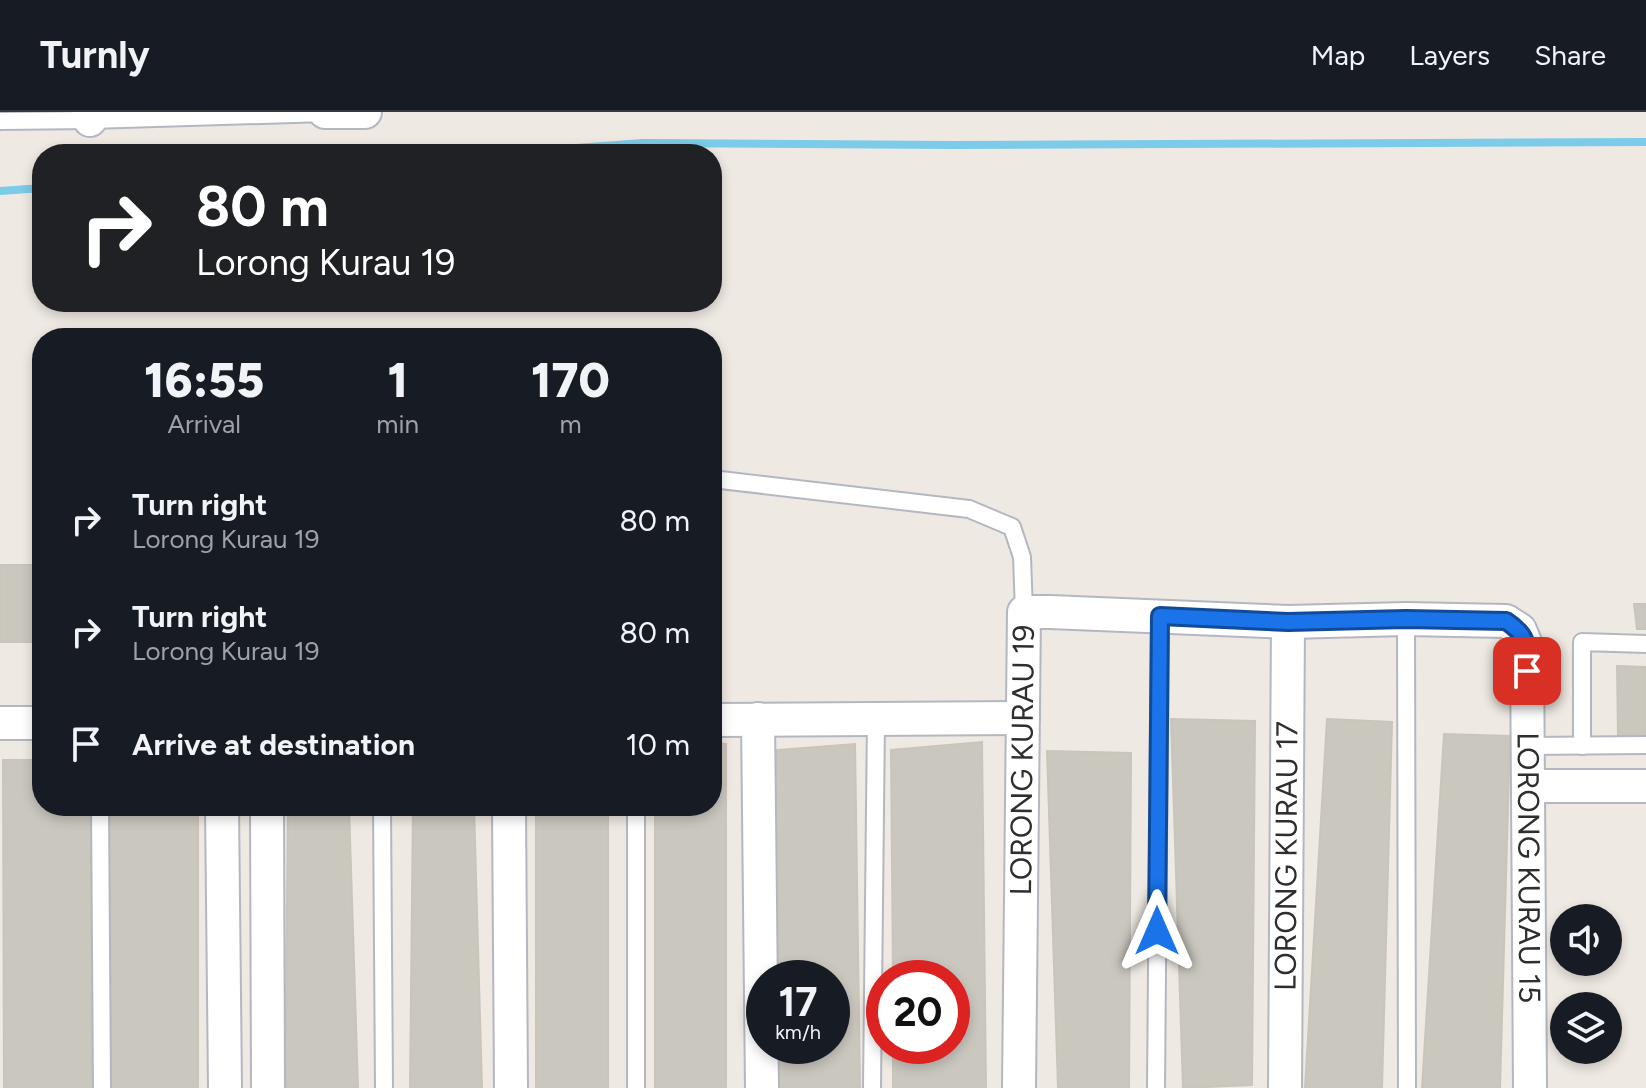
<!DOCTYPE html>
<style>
:root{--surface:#171b24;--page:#242831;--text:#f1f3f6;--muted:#9ea1a6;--line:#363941}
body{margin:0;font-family:Figtree,sans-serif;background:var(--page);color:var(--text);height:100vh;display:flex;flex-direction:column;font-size:30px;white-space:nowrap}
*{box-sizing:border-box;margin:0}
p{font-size:26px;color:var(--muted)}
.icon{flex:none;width:44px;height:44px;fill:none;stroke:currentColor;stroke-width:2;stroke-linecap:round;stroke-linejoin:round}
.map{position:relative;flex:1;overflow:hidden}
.panel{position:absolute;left:32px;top:216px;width:690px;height:488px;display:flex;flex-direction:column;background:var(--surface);border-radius:32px;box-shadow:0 4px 12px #0003}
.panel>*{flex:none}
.top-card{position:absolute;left:32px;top:32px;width:690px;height:168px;border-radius:32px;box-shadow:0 4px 12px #0003;background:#202124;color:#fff;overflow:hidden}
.fabs{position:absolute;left:1550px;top:792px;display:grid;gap:16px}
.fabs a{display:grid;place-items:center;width:72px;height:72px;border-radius:50%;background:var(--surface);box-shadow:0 4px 12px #0003;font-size:40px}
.speed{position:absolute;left:746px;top:848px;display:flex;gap:16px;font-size:40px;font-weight:700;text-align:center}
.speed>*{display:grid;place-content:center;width:104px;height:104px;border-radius:50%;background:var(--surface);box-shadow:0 4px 12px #0003;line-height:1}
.speed small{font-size:20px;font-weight:400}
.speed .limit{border:12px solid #d22;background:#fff;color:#111}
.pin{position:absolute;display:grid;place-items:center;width:68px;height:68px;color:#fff;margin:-34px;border-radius:16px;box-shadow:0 4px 12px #0006}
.me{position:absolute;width:88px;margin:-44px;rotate:0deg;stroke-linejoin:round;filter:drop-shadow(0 0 6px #0008)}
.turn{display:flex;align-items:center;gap:28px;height:168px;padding:0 32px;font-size:36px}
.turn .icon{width:104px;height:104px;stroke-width:2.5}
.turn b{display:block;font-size:56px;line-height:68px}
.eta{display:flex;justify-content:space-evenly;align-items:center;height:136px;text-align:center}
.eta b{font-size:48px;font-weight:800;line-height:56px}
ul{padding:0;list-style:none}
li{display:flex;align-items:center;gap:24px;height:112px;padding:0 32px}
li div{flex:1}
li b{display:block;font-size:30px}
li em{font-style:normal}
header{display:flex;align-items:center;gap:48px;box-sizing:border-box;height:112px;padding:0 40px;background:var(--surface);border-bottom:2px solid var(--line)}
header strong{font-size:38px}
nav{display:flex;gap:44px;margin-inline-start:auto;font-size:28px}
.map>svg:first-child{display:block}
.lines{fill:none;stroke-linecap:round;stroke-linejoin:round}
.stream{stroke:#7ccbe8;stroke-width:8}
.building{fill:#cac7bf;stroke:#cac4bb;stroke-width:2}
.service-casing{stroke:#b5b7c0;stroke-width:20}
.minor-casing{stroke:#b5b7c0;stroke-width:36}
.service{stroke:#fff;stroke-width:16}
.minor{stroke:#fff;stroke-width:32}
.route-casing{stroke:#114b97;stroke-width:20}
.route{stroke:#1a73e8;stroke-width:14}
.labels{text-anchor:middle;stroke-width:7;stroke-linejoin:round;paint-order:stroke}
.street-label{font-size:30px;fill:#2e2e2e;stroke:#fff}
</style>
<header>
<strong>Turnly</strong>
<nav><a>Map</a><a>Layers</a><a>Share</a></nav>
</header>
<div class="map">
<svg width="1646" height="976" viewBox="0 0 1646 976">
<rect width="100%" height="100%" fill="#eee9e2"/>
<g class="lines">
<g class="stream">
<path d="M496 42 643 31 953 33 1646 30"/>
<path d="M0 79 42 76"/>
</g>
</g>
<g class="building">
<rect x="0" y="453" width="42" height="77"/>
<path d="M1634 492H1646V517H1637Z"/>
<path d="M1617 554 1646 555V623H1618Z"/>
<path d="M1171 607 1255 609 1252 973 1183 976Z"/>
<path d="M1327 607 1392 610 1382 976H1305Z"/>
<path d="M1444 622 1510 624 1500 976H1422Z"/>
<path d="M982 630 986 976H893V934H952V866H893L891 638Z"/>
<path d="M712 631 726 632V976H655V694H712Z"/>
<path d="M855 632 860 976H767V934H832V866H767L766 639Z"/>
<path d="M1047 639 1131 641 1129 976H1058Z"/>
<path d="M3 648H42V694H91V976H4Z"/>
<path d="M110 694H198V976H111Z"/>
<path d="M288 694H349L358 976H285Z"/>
<path d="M413 694H474L482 976H410Z"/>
<rect x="536" y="694" width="72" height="282"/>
</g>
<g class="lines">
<defs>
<g id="service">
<path d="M0 9 90 8 326 1"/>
<path d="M712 367 969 397 1012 415 1022 445 1024 500"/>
<path d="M1406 507 1407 976"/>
<path d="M1528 634 1646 633"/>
<path d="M1582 634V530L1646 532"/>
<path d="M100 694 102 976"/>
<path d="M382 694 384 976"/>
<path d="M636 976V694"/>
<path d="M872 976 876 607"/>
<path d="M1156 976 1160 504"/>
</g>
<g id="minor">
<path d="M89 0 90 8"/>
<path d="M325 0H365"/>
<path d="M758 607 762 976"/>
<path d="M712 608 1023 606"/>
<path d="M0 611H42"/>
<path d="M1528 674H1646"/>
<path d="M222 694 225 976"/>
<path d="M267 694 268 976"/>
<path d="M509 694 511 976"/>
<path id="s1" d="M1019 976 1024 500H1050L1288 510 1406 507 1506 509 1520 518 1527 535 1530 976"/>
<path id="s2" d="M1285 976 1288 510"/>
</g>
</defs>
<use href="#service" class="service-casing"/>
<use href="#minor" class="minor-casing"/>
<use href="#service" class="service"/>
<use href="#minor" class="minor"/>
</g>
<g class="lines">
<defs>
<path id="route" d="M1157 819 1160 504 1288 510 1406 507 1506 509C1529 524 1527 534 1527 559"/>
</defs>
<use href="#route" class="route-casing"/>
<use href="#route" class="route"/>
</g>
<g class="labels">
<g class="street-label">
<text dy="10" stroke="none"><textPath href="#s1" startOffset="328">LORONG KURAU 19</textPath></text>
<text dy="10" stroke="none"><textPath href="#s2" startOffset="232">LORONG KURAU 17</textPath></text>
<text dy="10" stroke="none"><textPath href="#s1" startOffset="1214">LORONG KURAU 15</textPath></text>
</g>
</g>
</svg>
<div class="fabs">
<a><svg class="icon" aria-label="sound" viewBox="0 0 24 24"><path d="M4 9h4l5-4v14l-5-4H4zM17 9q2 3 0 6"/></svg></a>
<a><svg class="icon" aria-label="layers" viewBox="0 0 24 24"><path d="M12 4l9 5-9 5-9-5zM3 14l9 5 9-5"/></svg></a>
</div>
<div class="speed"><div>17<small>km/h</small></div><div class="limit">20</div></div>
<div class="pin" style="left:1527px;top:559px;background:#d93025"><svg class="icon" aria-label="arrive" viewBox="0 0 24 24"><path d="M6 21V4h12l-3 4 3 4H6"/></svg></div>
<svg class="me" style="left:1157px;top:819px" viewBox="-20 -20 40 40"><path d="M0-17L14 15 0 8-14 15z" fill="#1a73e8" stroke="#fff" stroke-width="4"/></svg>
<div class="top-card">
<div class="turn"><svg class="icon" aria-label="right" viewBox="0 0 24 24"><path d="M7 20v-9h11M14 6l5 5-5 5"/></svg><div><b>80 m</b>Lorong Kurau 19</div></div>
</div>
<section class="panel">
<div class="eta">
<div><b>16:55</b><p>Arrival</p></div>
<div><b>1</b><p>min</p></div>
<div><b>170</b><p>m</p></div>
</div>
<ul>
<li><svg class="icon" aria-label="right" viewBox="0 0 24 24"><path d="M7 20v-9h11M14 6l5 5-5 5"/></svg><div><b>Turn right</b><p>Lorong Kurau 19</p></div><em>80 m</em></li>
<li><svg class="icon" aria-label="right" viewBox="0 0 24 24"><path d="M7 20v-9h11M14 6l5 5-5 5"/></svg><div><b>Turn right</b><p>Lorong Kurau 19</p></div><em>80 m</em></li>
<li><svg class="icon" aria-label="arrive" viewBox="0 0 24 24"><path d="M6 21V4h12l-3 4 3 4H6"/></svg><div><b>Arrive at destination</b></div><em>10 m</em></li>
</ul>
</section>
</div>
